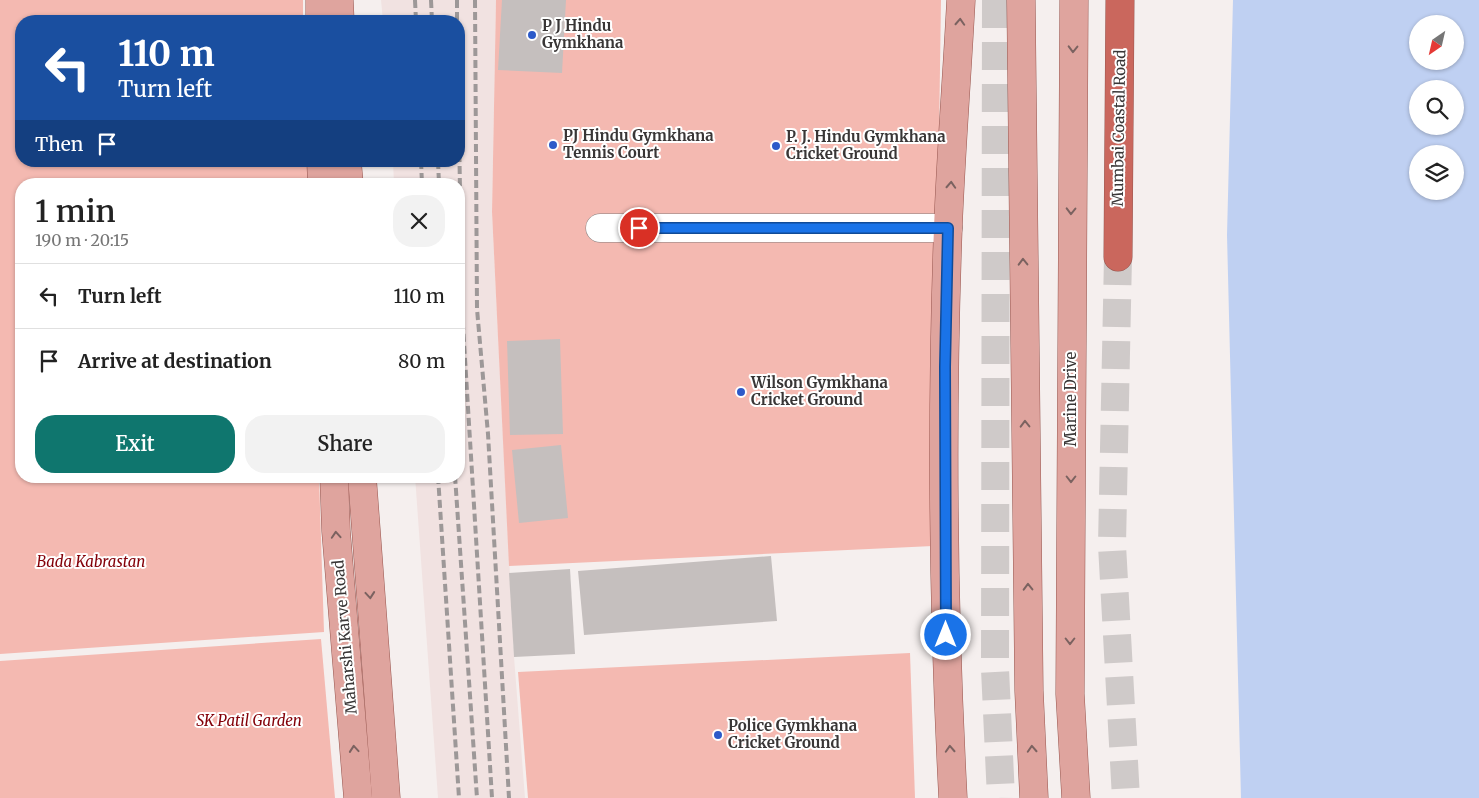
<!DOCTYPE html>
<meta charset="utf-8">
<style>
:root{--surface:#fff;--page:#f2f2f2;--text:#222;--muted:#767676;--line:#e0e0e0;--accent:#0f766e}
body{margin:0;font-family:Merriweather,serif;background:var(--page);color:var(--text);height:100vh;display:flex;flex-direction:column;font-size:19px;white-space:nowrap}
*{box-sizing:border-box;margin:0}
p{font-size:16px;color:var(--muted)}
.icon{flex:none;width:28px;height:28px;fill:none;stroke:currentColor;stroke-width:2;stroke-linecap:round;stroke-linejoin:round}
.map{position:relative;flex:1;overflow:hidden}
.side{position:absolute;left:15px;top:178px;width:450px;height:305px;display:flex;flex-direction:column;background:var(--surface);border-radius:20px;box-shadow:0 1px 4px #0004}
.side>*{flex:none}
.top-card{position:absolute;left:15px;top:15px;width:450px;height:152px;border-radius:20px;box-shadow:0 1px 4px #0004;background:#1a4fa0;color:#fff;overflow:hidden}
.needle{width:32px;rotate:214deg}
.fabs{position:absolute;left:1409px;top:15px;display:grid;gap:10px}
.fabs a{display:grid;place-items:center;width:55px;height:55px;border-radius:50%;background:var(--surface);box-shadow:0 1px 4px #0004;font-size:25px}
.pin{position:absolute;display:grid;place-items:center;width:42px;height:42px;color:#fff;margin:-21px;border:2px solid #fff;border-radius:50%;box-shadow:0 1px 5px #0007}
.me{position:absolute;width:55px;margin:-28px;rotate:0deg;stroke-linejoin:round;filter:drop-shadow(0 0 4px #0008)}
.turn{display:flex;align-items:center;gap:18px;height:105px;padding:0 20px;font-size:22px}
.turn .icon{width:65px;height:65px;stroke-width:2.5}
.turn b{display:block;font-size:35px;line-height:42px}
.then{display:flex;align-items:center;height:48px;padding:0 20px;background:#0003;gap:10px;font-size:19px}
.round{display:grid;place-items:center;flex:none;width:52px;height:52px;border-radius:20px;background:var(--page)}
.summary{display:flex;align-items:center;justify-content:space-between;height:85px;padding:0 20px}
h1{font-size:30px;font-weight:600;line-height:38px}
.cta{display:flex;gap:10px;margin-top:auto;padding:10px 20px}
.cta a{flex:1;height:58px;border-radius:20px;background:var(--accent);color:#fff;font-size:20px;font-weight:600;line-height:58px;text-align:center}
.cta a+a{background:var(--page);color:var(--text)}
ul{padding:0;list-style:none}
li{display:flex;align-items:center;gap:15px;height:65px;padding:0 20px;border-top:1px solid var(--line)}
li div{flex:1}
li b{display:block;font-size:19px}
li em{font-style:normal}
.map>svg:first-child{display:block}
.built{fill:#f1e2e1}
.green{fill:#f4b9b1}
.water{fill:#bfd0f2;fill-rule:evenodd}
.building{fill:#c5bfbe}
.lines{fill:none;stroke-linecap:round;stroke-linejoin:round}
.highway-tunnel{stroke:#cfcac9;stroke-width:28;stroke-dasharray:28 14;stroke-linecap:butt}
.minor-casing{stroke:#847f7e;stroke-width:29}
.major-casing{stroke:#97564f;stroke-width:29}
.highway-casing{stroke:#97564f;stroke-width:29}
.minor{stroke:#fff;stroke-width:28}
.major{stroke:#dfa49e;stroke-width:28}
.highway{stroke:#ca675d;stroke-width:28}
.rail{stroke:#9d9898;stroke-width:4;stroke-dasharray:8 4;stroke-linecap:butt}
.oneway{stroke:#7b6260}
.route-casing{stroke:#114b97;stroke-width:12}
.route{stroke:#1a73e8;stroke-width:9}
.poi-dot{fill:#2d5ac9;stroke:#fff;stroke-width:2}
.labels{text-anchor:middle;stroke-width:4;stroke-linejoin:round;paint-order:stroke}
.poi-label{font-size:15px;font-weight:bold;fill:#393636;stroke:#fff;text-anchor:start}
.street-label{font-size:15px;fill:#393636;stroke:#fff}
.park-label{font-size:15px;font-style:italic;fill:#830008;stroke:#fff}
</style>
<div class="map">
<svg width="1479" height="798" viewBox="0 0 1479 798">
<rect width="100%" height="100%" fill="#f5efee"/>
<path class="built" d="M381 0H496L492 212 514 657 525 798H438L415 476H459V184H394L393 161H459V21H383Z"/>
<g class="green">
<path d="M0 0H303V21H21V161H308L309 184H21V476H319L324 632 0 654Z"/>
<path d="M496 0H941L933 546 509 566 492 212Z"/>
<path d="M321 639 335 798H0V661Z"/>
<path d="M910 653 915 798H528L518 672Z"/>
</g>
<path class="water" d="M1233 0H1479V798H1241L1227 235ZM1418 24H1455V61H1418ZM1418 89H1455V126H1418ZM1418 154H1455V191H1418Z"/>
<g class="building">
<path d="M502 0H566L562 73 498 70Z"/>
<path d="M560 339 563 434 510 435 507 341Z"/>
<path d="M561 445 568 518 519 523 512 450Z"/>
<path d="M771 556 777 621 584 635 578 571Z"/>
<path d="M570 569 575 654 514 657 509 573Z"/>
</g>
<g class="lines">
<g class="highway-tunnel">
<path d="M996 0 995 669 1001 798"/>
<path d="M1118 257 1112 545 1126 798"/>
</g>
<defs>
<path id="minor" d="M600 228H948"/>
<g id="major">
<path d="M339 0 340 21"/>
<path d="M1021 0 1029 691 1034 798"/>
<path d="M1074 0 1070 694 1076 798"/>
<path d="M320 21V0"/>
<path d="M321 161 322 184"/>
<path d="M347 161 349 184"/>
<path d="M334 476 336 531 358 798"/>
<path d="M362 476 386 798"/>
<path d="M953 798C943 609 941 418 948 228 951 152 957 76 961 0"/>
</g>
<path id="highway" d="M1118 257 1120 0"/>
</defs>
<use href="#minor" class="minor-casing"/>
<use href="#major" class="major-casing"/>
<use href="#highway" class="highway-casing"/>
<use href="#minor" class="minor"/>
<use href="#major" class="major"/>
<use href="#highway" class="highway"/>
<g class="rail">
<path d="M415 0 416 21"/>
<path d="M431 0 432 21"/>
<path d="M457 0V21"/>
<path d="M475 0 477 309 488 434 509 798"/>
<path d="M459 130 462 310 492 798"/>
<path d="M421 161 422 184"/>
<path d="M438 161 439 184"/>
<path d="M438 476 459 798"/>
<path d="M455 476 477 798"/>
</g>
</g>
<defs><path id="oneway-chevron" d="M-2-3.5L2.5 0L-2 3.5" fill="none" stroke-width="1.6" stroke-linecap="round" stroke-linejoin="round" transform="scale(1.25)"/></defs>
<g class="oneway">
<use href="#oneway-chevron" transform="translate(960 22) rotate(-87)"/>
<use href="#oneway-chevron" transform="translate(1073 49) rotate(91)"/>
<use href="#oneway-chevron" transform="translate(951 185) rotate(-87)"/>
<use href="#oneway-chevron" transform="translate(1071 211) rotate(91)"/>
<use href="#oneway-chevron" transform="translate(1023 262) rotate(-91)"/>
<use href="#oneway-chevron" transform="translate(1025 424) rotate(-91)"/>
<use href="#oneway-chevron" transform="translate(1071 479) rotate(90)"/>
<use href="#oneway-chevron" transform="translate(336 535) rotate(-94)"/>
<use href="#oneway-chevron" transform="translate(1028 587) rotate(-91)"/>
<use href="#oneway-chevron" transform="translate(370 595) rotate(85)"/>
<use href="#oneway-chevron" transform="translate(1070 641) rotate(90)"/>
<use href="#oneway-chevron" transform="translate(354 749) rotate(-95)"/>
<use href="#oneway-chevron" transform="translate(950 749) rotate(-93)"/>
<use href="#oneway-chevron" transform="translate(1032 749) rotate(-93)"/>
</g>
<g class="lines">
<defs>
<path id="route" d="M639 228H948L945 367 946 635"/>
</defs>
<use href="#route" class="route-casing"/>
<use href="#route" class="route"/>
</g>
<g class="poi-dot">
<circle cx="532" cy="35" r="5"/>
<circle cx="553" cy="145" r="5"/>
<circle cx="776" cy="146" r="5"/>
<circle cx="741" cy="392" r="5"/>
<circle cx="718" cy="735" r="5"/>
</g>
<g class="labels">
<g class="poi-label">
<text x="542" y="31">P J Hindu<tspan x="542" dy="17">Gymkhana</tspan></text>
<text x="563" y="141">PJ Hindu Gymkhana<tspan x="563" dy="17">Tennis Court</tspan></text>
<text x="786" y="142">P. J. Hindu Gymkhana<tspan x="786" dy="17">Cricket Ground</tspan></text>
<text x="751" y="388">Wilson Gymkhana<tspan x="751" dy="17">Cricket Ground</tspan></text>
<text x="728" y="731">Police Gymkhana<tspan x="728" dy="17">Cricket Ground</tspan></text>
</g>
<g class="street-label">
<text transform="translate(1119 128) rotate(-89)" y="5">Mumbai Coastal Road</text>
<text transform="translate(1071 399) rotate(-90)" y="5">Marine Drive</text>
<text transform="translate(345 637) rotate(-95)" y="5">Maharshi Karve Road</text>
</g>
<g class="park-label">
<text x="91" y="567">Bada Kabrastan</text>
<text x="249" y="726">SK Patil Garden</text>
</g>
</g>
</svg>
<div class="fabs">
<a><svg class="needle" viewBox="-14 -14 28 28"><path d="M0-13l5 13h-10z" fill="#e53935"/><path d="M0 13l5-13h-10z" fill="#767676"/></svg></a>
<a><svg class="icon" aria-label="search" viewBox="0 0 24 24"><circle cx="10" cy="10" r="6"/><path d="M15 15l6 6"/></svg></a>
<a><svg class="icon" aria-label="layers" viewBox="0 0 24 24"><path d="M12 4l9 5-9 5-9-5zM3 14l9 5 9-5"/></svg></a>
</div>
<div class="pin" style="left:639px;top:228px;background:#d93025"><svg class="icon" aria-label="arrive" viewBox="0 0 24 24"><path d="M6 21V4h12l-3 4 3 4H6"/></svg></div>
<svg class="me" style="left:946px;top:635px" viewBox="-20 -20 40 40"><circle r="17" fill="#1a73e8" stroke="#fff" stroke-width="3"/><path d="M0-11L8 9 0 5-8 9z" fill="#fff"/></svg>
<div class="top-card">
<div class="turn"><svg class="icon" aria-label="left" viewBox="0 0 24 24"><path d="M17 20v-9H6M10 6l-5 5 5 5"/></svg><div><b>110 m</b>Turn left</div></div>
<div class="then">Then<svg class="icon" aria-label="arrive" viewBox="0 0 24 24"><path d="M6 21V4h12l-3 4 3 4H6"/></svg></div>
</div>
<section class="side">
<div class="summary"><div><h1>1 min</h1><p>190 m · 20:15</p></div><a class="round"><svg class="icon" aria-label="close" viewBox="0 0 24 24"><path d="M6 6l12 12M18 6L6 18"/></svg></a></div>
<ul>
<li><svg class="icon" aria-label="left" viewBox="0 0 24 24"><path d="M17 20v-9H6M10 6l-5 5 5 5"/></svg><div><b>Turn left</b></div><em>110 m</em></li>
<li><svg class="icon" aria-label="arrive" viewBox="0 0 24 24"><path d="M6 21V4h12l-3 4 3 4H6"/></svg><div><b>Arrive at destination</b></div><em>80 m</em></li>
</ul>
<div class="cta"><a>Exit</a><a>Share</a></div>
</section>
</div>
